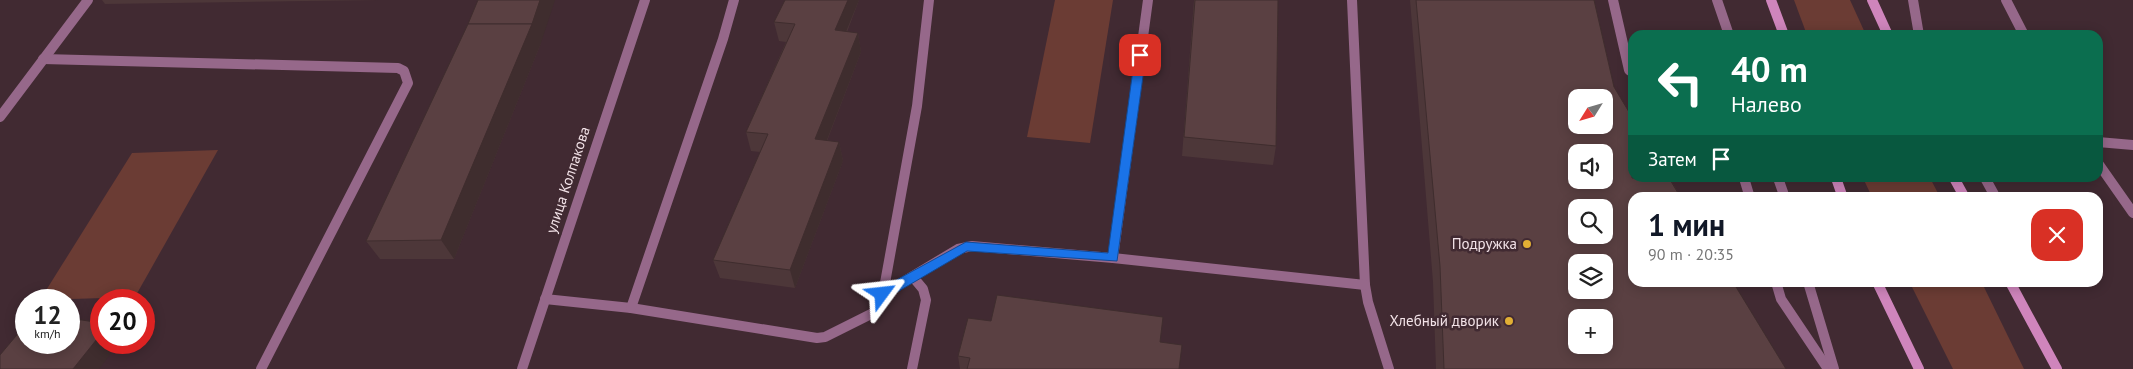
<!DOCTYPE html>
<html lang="ru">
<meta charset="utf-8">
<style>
:root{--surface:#fff;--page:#f6f6f6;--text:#222;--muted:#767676;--accent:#111827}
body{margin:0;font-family:"PT Sans",sans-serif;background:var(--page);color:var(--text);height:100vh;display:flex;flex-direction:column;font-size:19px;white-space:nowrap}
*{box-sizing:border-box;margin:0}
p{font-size:16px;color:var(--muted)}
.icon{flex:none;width:28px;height:28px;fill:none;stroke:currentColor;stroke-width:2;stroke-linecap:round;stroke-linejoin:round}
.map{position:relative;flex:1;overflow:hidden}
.sheet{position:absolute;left:1628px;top:192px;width:475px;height:95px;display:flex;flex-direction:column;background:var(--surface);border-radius:15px;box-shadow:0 2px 12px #0003}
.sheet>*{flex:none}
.banner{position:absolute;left:1628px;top:30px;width:475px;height:152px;border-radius:15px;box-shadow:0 2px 12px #0003;background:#0b6e4f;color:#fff;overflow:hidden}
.needle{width:32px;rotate:233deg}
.tools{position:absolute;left:1568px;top:89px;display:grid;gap:10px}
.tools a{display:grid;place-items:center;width:45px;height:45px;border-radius:10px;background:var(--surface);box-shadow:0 2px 12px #0003;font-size:25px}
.speed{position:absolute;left:15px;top:289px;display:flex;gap:10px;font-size:25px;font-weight:700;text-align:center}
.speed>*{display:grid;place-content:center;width:65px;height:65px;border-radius:50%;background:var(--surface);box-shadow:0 2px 12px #0003;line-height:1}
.speed small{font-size:12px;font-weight:400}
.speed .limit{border:8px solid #d22;background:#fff;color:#111}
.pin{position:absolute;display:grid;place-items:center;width:42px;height:42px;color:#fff;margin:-21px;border-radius:10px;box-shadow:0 2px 8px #0006}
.me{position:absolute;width:55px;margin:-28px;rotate:60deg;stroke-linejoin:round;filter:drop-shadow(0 0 4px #0008)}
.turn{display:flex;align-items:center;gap:18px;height:105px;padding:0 20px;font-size:22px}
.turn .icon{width:65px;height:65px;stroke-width:2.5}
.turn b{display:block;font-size:35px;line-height:42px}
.then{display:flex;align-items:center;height:48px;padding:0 20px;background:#0003;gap:10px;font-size:19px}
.round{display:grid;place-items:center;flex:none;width:52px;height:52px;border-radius:15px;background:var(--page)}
.summary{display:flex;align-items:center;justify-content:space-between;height:85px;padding:0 20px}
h1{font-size:30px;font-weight:800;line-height:38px;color:var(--accent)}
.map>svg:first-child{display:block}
.green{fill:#6b3c34}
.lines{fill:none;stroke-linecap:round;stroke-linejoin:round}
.service{stroke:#96688a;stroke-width:10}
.tertiary{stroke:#96688a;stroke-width:10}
.secondary{stroke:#cf85bc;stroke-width:10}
.wall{fill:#4d3739}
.shaded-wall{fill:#3f2d2e}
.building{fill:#5a4042;stroke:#3f2d2e;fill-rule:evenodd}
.route{fill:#1a73e8;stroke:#114b97}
.poi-dot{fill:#e1af34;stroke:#412a32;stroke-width:2}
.labels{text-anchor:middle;stroke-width:5;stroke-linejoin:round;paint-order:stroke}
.street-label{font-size:15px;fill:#f3e3e8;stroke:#412a32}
.poi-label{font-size:15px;fill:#f3e3e8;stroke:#412a32;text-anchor:end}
</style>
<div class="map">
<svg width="2133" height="369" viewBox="0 0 2133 369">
<rect width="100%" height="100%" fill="#412a32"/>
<g class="green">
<path d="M1055 0H1113L1090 143 1027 137Z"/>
<path d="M1794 0H1850L1866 35H1807Z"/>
<path d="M218 150 135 297 40 300 132 153Z"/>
<path d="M1863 178H1930L1940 197H1872Z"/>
<path d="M1910 283H1982L2024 369H1953Z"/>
</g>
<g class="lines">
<g class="service">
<path d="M1352 0 1365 285 1368 302 1389 369"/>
<path d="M1613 0 1629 70 1632 72"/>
<path d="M1717 0 1729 35"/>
<path d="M1913 0 1919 35"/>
<path d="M2006 0 2024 35"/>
<path d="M43 59 398 68 404 71 408 83 261 369"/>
<path d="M0 117 88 0"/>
<path d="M2098 142 2133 145"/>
<path d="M2098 163 2133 213"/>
<path d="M1744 178 1750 198"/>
<path d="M1778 178 1785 198"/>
<path d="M1985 178 1996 198"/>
<path d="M1113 258 1148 0"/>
<path d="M1776 282 1781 299 1828 369"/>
<path d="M1808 282 1834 369"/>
<path d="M883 294 958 249 972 246 1113 258 1365 285"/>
<path d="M545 299 631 308 817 338 825 337 873 313 883 294 917 106 929 0"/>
<path d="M631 308 723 39 734 0"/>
<path d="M912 369 926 300 923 289 913 277"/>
</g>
<path class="tertiary" d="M522 369 645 0"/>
<g class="secondary">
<path d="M1771 0 1784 35"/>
<path d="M1872 0 1888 35"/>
<path d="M1836 178 1843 198"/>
<path d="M1954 178 1965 198"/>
<path d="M1877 282 1919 369"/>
<path d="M2010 282 2057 369"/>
</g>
</g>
<g class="wall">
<path d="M102 0H379L105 4Z"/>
<path d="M859 0 847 32 858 33 861 52 827 141 839 142 843 161 795 288 720 278 713 260 760 152 751 151 746 132 786 42 779 41 774 22Z"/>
<path d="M1194 0H1278L1276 146 1273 165 1182 156Z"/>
<path d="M1410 0H1594L1614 87 1786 369H1436L1433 282Z"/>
<path d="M541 43 454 259H380L366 241Z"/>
<path d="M1160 342 1179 369H960L958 356Z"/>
</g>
<g class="shaded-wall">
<path d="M540 0H555L541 43 454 259 441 240Z"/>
<path d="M848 0H859L839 49 835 30Z"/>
<path d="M858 33 861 52 820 158 815 139Z"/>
<path d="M839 142 843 161 795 288 790 270Z"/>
<path d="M101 334V342H120L99 369H73Z"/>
</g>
<g class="building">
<path d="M478 0H540L532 24H468Z"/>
<path d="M785 0H848L835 30 858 33 815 139 839 142 790 270 713 260 768 134 746 132 795 24 774 22Z"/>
<path d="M1195 0H1278L1276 146 1184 137Z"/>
<path d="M1416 0H1594L1614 87 1632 117V178H1669L1681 198H1632V282H1733L1786 369H1444L1440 266ZM1576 98H1604V125H1576ZM1576 152H1604V180H1576ZM1576 208H1604V235H1576ZM1576 262H1604V290H1576ZM1576 318H1604V345H1576Z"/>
<path d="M468 24H532L441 240 366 241Z"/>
<path d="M997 295 1163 317 1160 342 1182 345 1179 369H967L970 358 958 356 968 318 991 321Z"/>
<path d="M69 318 101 323V334L73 369H0V355L26 324V342H69Z"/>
</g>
<path class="route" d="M1140 52 1146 55 1117 261 967 251 887 298H878L876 294 878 290 966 242 1108 253 1135 55Z"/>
<g class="poi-dot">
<circle cx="1527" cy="244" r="5"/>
<circle cx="1509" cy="321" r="5"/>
</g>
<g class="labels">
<g class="street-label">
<text transform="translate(568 180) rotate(-72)" y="5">улица Колпакова</text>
</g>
<g class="poi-label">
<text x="1517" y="249">Подружка</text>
<text x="1499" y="326">Хлебный дворик</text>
</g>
</g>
</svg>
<div class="tools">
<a><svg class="needle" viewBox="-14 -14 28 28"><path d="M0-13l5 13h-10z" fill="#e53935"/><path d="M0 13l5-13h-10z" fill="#767676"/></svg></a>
<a><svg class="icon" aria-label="sound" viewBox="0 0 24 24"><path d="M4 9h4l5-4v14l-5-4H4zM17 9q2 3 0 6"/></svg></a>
<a><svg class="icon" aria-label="search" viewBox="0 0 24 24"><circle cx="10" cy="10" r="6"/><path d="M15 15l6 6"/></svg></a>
<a><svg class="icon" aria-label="layers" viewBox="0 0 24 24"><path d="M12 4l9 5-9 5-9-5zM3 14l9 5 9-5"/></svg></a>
<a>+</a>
</div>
<div class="speed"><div>12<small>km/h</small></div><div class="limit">20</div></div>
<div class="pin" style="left:1140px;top:55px;background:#d93025"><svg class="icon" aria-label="arrive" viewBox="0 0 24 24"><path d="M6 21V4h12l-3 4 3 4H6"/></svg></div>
<svg class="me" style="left:882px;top:294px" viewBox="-20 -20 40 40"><path d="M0-17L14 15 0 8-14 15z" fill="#1a73e8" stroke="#fff" stroke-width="4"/></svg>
<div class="banner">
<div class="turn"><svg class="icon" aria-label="left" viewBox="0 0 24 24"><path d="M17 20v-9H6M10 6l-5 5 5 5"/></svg><div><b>40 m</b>Налево</div></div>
<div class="then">Затем<svg class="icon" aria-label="arrive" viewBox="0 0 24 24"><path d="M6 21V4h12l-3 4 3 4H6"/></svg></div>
</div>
<section class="sheet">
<div class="summary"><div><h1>1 мин</h1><p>90 m · 20:35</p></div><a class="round" style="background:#d93025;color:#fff"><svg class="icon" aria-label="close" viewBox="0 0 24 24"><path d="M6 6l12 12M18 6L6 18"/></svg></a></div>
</section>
</div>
